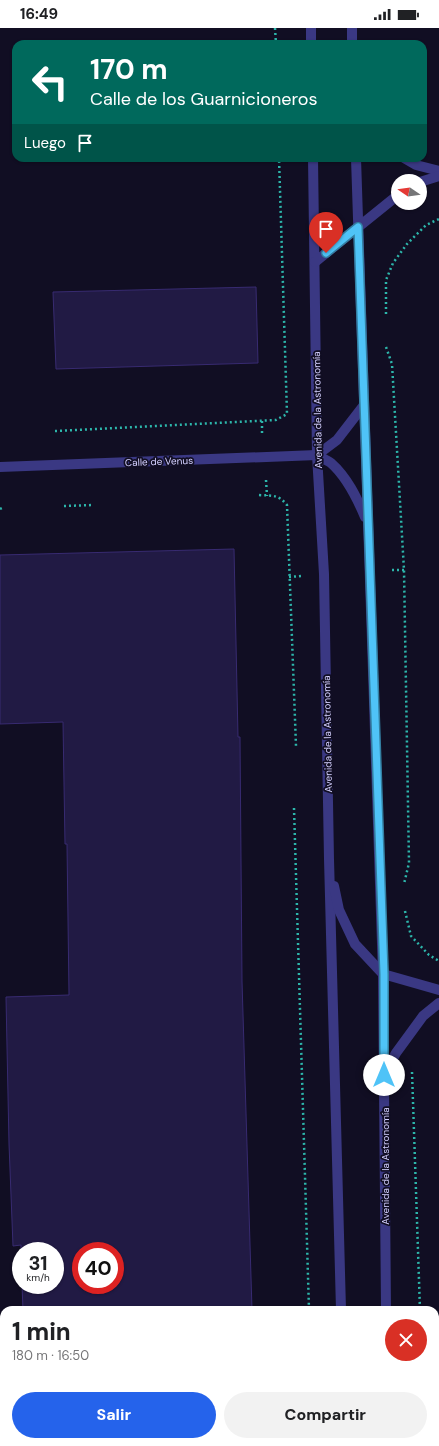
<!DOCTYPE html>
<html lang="es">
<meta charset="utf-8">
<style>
:root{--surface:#fff;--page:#f2f2f2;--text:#202124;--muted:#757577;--accent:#2563eb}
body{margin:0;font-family:"DM Sans",sans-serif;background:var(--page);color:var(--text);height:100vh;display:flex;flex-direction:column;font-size:15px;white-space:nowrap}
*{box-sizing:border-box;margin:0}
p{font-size:13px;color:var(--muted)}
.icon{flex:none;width:22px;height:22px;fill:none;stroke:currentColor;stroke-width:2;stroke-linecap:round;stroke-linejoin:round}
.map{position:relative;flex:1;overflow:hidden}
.panel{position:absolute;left:0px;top:1278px;width:439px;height:140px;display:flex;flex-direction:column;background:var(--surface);border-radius:12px 12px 0 0;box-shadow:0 1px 3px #0004}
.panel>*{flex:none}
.top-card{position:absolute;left:12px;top:12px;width:415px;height:122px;border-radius:12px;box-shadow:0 1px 3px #0004;background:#00695c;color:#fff;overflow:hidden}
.needle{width:26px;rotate:283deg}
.buttons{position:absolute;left:391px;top:146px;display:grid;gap:8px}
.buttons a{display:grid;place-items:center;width:36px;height:36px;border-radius:50%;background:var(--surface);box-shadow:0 1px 3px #0004;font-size:20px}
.speed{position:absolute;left:12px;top:1214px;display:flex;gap:8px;font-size:20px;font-weight:700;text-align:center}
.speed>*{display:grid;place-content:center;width:52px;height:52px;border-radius:50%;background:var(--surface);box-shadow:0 1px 3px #0004;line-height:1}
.speed small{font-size:10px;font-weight:400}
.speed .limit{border:6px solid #d22;background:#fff;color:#111}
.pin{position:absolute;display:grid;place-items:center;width:34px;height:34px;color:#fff;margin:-41px -17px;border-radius:50% 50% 50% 0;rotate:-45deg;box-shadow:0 0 4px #0007}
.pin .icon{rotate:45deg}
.me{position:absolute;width:44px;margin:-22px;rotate:0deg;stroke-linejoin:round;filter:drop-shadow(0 0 3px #0008)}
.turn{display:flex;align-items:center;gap:14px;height:84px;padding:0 12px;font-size:18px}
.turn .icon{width:52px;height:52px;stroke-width:2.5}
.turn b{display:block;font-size:28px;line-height:34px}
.then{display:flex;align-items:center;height:38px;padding:0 12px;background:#0003;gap:8px;font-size:15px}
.round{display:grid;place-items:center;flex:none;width:42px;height:42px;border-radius:21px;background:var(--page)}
.head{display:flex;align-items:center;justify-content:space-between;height:68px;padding:0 12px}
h1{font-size:24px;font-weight:800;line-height:30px}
.button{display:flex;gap:8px;margin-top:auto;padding:8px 12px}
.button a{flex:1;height:46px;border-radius:24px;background:var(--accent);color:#fff;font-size:16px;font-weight:800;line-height:46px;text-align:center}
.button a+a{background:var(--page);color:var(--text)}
.status{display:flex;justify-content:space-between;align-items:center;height:28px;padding:0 20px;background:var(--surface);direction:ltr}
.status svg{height:11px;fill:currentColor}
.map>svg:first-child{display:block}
.building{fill:#211a44;stroke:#382b71;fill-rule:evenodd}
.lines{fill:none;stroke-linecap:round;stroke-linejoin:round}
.path{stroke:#2db6ab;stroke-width:2.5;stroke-dasharray:2 3;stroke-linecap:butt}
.minor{stroke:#3a3883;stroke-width:10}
.route-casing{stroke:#337fa1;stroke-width:10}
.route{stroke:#4fc3f7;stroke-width:7}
.labels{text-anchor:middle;stroke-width:3.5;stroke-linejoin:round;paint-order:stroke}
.street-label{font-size:10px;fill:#d4d0ff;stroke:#110e23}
</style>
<div class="status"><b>16:49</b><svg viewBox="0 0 49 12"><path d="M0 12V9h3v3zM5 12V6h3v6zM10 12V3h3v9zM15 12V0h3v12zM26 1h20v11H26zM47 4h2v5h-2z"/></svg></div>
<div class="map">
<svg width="439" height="1418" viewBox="0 0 439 1418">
<rect width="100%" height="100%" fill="#110e23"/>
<g class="building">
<path d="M256 259 258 335 56 341 53 264Z"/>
<path d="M234 521 238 709H240L242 953 252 1282H23L22 1257H55V1223H21V1227V1217L13 1218 9 1116 6 969 69 967 67 816H65L63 694 0 696V527ZM81 1223H115V1257H81Z"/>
</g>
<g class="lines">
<g class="path">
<path d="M275 0 276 16"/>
<path d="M386 286V252L393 235 407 216 426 197 439 191"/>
<path d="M386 319 392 336 404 542 409 835 404 856"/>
<path d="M262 393V407"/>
<path d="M55 403 276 392 287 386 279 130"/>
<path d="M266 452 267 468"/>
<path d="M259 467C272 468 278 466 287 477L296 718"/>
<path d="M64 478 93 477"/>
<path d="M0 481 2 480"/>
<path d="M392 542H404"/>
<path d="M289 549 301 548"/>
<path d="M294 780 309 1282"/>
<path d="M405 883 411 908 429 927 439 933"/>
<path d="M412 1044 420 1282"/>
<path d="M313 1414V1418"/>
<path d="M424 1414V1418"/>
</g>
<g class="minor">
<path d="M311 0V16"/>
<path d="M352 0V16"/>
<path d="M313 130 317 427 324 546 329 831 341 1282"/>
<path d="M356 130 383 946 386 1282"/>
<path d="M404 130 416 137 439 143"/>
<path d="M420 154 439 148"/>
<path d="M315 234 398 167"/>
<path d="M317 427 337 412 364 377"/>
<path d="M0 439 317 427C321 430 327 432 331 435 347 449 357 470 365 489"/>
<path d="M334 858 339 882 355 916 383 946 439 962"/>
<path d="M385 1045 396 1025 423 988 439 975"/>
<path d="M341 1414V1418"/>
<path d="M388 1414V1418"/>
</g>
</g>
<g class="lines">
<defs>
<path id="route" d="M326 225 358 199 384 946V1047"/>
</defs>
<use href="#route" class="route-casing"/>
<use href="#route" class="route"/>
</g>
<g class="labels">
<g class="street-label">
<text transform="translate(317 382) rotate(-91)" y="4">Avenida de la Astronomía</text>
<text transform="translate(159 433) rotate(-2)" y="4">Calle de Venus</text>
<text transform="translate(327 706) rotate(-91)" y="4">Avenida de la Astronomía</text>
<text transform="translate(385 1138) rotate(-90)" y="4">Avenida de la Astronomía</text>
</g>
</g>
</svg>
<div class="buttons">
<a><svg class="needle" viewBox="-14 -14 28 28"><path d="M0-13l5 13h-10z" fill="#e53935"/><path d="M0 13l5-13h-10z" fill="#757577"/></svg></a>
</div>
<div class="speed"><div>31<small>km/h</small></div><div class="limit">40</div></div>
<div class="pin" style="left:326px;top:225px;background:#d93025"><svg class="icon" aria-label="arrive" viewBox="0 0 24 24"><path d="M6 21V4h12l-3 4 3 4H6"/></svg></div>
<svg class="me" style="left:384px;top:1047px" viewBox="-20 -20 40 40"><circle r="19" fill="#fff"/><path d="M0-13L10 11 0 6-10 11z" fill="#4fc3f7"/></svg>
<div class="top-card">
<div class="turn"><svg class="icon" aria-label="left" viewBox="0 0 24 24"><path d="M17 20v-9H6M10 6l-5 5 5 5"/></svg><div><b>170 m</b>Calle de los Guarnicioneros</div></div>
<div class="then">Luego<svg class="icon" aria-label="arrive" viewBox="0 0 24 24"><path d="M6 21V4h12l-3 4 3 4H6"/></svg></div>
</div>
<section class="panel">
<div class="head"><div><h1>1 min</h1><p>180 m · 16:50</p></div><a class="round" style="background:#d93025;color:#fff"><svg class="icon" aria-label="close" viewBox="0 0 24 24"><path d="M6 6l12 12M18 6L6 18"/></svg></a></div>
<div class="button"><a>Salir</a><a>Compartir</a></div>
</section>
</div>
